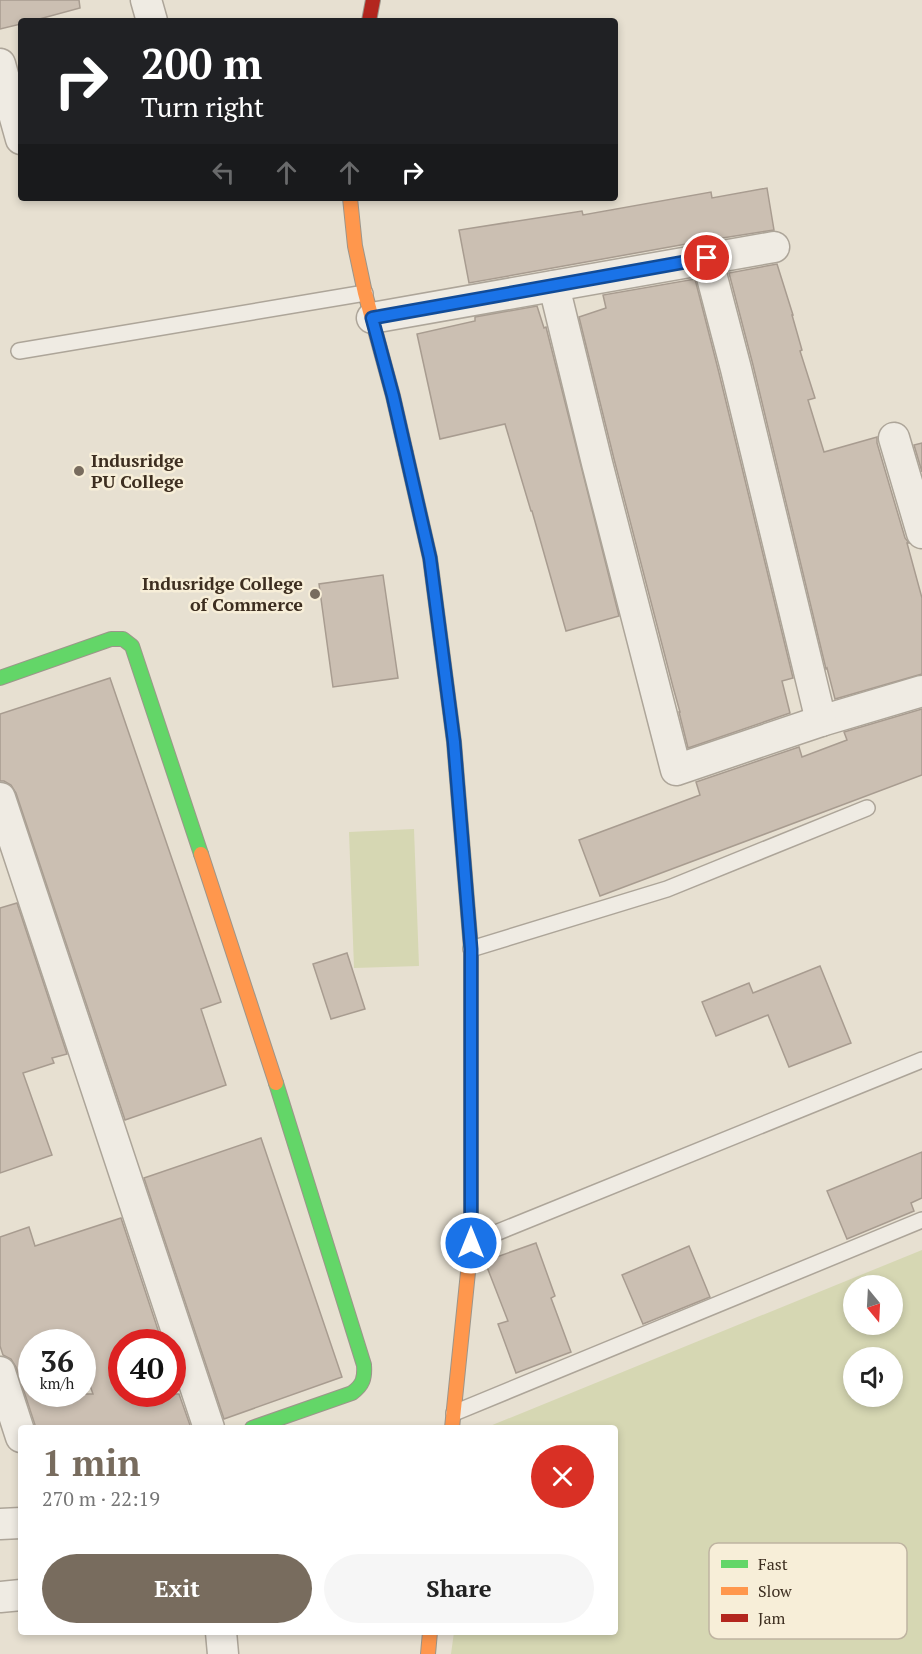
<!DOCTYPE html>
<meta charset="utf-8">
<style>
:root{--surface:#fff;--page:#f6f6f6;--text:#222;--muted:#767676;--accent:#786c5e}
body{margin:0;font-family:"PT Serif",serif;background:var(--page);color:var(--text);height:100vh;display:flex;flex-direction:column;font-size:22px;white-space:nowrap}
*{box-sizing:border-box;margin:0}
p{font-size:20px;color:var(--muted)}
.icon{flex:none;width:33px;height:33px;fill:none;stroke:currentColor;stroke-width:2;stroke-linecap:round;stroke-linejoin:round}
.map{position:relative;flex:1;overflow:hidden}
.drawer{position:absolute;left:18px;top:1425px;width:600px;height:210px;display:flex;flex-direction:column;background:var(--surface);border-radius:6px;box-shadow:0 3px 9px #0003}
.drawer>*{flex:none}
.banner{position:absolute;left:18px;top:18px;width:600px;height:183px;border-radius:6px;box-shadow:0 3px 9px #0003;background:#202124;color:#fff;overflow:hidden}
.needle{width:39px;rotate:162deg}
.controls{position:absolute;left:843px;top:1275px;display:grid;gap:12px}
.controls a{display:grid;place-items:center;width:60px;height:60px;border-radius:50%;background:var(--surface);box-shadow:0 3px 9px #0003;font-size:30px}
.speed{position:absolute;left:18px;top:1329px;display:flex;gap:12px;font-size:30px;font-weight:700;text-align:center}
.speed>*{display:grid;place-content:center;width:78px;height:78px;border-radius:50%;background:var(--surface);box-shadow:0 3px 9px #0003;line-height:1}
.speed small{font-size:15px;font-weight:400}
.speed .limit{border:9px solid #d22;background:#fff;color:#111}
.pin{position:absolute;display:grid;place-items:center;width:51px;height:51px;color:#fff;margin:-26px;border:3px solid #fff;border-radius:50%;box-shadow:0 2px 6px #0007}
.me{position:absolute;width:66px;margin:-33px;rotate:0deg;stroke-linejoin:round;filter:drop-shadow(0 0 4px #0008)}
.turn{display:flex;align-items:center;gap:21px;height:126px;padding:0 24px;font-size:27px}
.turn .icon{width:78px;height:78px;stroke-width:2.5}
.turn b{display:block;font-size:42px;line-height:51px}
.lanes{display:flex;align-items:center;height:57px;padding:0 24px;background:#0003;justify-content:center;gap:30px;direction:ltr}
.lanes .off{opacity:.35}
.round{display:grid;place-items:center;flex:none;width:63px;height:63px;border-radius:32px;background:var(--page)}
.head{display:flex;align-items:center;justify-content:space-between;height:102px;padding:0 24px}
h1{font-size:36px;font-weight:600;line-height:45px;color:var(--accent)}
.button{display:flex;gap:12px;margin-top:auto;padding:12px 24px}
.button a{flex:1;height:69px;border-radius:36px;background:var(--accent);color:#fff;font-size:24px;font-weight:600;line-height:69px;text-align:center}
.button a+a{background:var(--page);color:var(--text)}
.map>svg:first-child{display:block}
.green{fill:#d6d7b3;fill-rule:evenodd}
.building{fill:#cbbfb2;stroke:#a89c90;stroke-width:1.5;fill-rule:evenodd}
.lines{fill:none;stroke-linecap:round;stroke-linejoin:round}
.lane-casing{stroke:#ada599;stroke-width:18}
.street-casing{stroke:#ada599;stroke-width:33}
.fast-casing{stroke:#9c958a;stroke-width:16}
.slow-casing{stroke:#9c958a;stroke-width:16}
.jam-casing{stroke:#9c958a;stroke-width:16}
.lane{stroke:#efebe3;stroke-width:15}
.street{stroke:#efebe3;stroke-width:30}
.fast{stroke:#63d668;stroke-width:14}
.slow{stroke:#ff974d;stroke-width:14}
.jam{stroke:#b3261e;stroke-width:14}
.route-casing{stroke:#114b97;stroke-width:15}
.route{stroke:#1a73e8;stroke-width:10}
.poi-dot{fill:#786c5e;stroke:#f7eed8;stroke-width:2}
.labels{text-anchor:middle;stroke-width:5;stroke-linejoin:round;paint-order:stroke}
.poi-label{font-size:18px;font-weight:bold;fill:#3d2e20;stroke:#f7eed8;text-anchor:start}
.key{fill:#f7eed8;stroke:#bfb4a1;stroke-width:1.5}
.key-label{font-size:16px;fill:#3d2e20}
</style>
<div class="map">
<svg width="922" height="1654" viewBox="0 0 922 1654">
<rect width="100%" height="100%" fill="#e7e0d1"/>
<g class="green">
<path d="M414 829 419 966 354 968 349 832Z"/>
<path d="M922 1250V1654H451L454 1632H615V1428H485ZM854 1286H892V1324H854ZM854 1358H892V1396H854Z"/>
</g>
<g class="building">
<path d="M0 0H79L80 8 32 21H21V24L0 29Z"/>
<path d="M767 188 774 230 703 241 469 283 459 230 582 211 583 215 711 192 712 198Z"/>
<path d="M777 264 793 315H792L802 350 800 351 815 398 808 400 824 452 877 437V443L905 538 909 543H907L922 598V674L835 699 827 668 826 669 753 365 729 273Z"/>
<path d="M695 279 719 373 793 678 782 681 790 713 688 748 679 712H680L673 687 614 459 579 317 606 308 603 295Z"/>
<path d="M537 306 544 328 546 327 619 616 566 631 532 511H531L505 424 440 439 417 334 475 321V317Z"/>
<path d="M922 443V472L914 445Z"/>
<path d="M383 575 398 678 333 687 319 584Z"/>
<path d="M110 678 221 1002 201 1009 226 1085 125 1120 16 793 11 785 4 781H0V714Z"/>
<path d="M922 709V775L600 896 579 840 700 795 696 782 799 747 802 757 847 740 844 732Z"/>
<path d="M17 903 67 1054 52 1058 54 1063 23 1073 52 1155 0 1173V908Z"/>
<path d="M347 953 365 1009 331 1019 313 964Z"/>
<path d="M820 966 851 1043 789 1067 768 1015 716 1036 702 1002 749 983 753 993Z"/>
<path d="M261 1138 342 1377 224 1419 144 1178Z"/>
<path d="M922 1152V1198L911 1203 914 1211 847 1239 827 1191Z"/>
<path d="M121 1218 162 1342H122V1394H179L191 1428H36L16 1367 11 1359 3 1355 0 1346V1237L29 1227 35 1246ZM32 1342H82V1363L93 1394H32Z"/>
<path d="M536 1243 555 1296 551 1298 571 1352 516 1373 498 1324 508 1321 487 1267 488 1260Z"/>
<path d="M689 1246 710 1297 643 1324 622 1275Z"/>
</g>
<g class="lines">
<defs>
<g id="lane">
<path d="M19 351 365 293"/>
<path d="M471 949 667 889 867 808"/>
<path d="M471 1243 922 1060"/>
<path d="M454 1413 922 1220"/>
</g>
<g id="street">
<path d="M146 0 152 21"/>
<path d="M0 64 21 139"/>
<path d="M707 258 736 369 821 721 922 691"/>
<path d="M554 286 597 463 676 770 821 721"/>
<path d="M372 318 774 247"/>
<path d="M894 438 922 533"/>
<path d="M0 798 209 1428"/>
<path d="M0 1372 21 1437"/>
<path d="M0 1524 21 1523"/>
<path d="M0 1597 21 1595"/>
<path d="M221 1632 223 1654"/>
</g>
<g id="fast">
<path d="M406 453 430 558 454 742 471 949V1068"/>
<path d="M0 678 111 639H123L132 646 201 854"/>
<path d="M252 1428 352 1393C363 1385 365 1378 364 1365L276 1083"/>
</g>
<g id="slow">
<path d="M350 198 355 246 365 293 393 396 406 453"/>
<path d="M201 854 276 1083"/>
<path d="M452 1428 471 1243V1068"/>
<path d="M428 1654 430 1632"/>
</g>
<path id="jam" d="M369 21 373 0"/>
</defs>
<use href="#lane" class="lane-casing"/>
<use href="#street" class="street-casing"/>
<use href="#fast" class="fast-casing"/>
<use href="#slow" class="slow-casing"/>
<use href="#jam" class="jam-casing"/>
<use href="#lane" class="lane"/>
<use href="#street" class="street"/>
<use href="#fast" class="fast"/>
<use href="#slow" class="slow"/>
<use href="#jam" class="jam"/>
</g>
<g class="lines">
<defs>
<path id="route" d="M471 1243V949L454 742 430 558 393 396 372 318 707 258"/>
</defs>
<use href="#route" class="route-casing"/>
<use href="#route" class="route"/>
</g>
<g class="poi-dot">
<circle cx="79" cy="471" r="6"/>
<circle cx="315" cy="594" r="6"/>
</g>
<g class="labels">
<g class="poi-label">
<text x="91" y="467">Indusridge<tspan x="91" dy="21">PU College</tspan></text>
<text x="303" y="590" text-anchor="end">Indusridge College<tspan x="303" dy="21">of Commerce</tspan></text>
</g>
</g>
<rect x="709" y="1543" width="198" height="96" rx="9" class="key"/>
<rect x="721" y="1560" width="27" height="8" fill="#63d668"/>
<rect x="721" y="1587" width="27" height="8" fill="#ff974d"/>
<rect x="721" y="1614" width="27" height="8" fill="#b3261e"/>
<g class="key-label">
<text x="758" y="1570">Fast</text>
<text x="758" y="1597">Slow</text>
<text x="758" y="1624">Jam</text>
</g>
</svg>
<div class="controls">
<a><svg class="needle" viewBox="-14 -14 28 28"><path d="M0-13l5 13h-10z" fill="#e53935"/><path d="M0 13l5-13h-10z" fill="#767676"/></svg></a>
<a><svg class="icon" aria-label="sound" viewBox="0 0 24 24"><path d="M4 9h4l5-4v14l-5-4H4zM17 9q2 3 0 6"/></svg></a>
</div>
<div class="speed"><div>36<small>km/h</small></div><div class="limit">40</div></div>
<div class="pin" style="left:707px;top:258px;background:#d93025"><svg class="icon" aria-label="arrive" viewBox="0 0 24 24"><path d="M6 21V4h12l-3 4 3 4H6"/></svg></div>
<svg class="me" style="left:471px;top:1243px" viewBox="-20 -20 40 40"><circle r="17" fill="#1a73e8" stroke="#fff" stroke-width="3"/><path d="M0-11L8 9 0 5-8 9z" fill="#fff"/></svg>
<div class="banner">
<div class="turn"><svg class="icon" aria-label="right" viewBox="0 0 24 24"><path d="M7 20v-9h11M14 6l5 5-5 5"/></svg><div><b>200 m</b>Turn right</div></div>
<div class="lanes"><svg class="icon off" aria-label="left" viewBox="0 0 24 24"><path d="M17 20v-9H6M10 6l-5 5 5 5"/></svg><svg class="icon off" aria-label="ahead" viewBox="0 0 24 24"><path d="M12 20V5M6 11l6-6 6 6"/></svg><svg class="icon off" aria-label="ahead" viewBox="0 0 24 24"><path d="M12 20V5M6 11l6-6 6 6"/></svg><svg class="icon" aria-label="right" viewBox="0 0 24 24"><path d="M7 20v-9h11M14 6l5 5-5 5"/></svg></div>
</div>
<section class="drawer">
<div class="head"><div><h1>1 min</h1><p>270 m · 22:19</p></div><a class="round" style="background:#d93025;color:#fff"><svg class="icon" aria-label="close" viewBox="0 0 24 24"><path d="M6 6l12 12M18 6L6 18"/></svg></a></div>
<div class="button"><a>Exit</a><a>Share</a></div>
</section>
</div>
